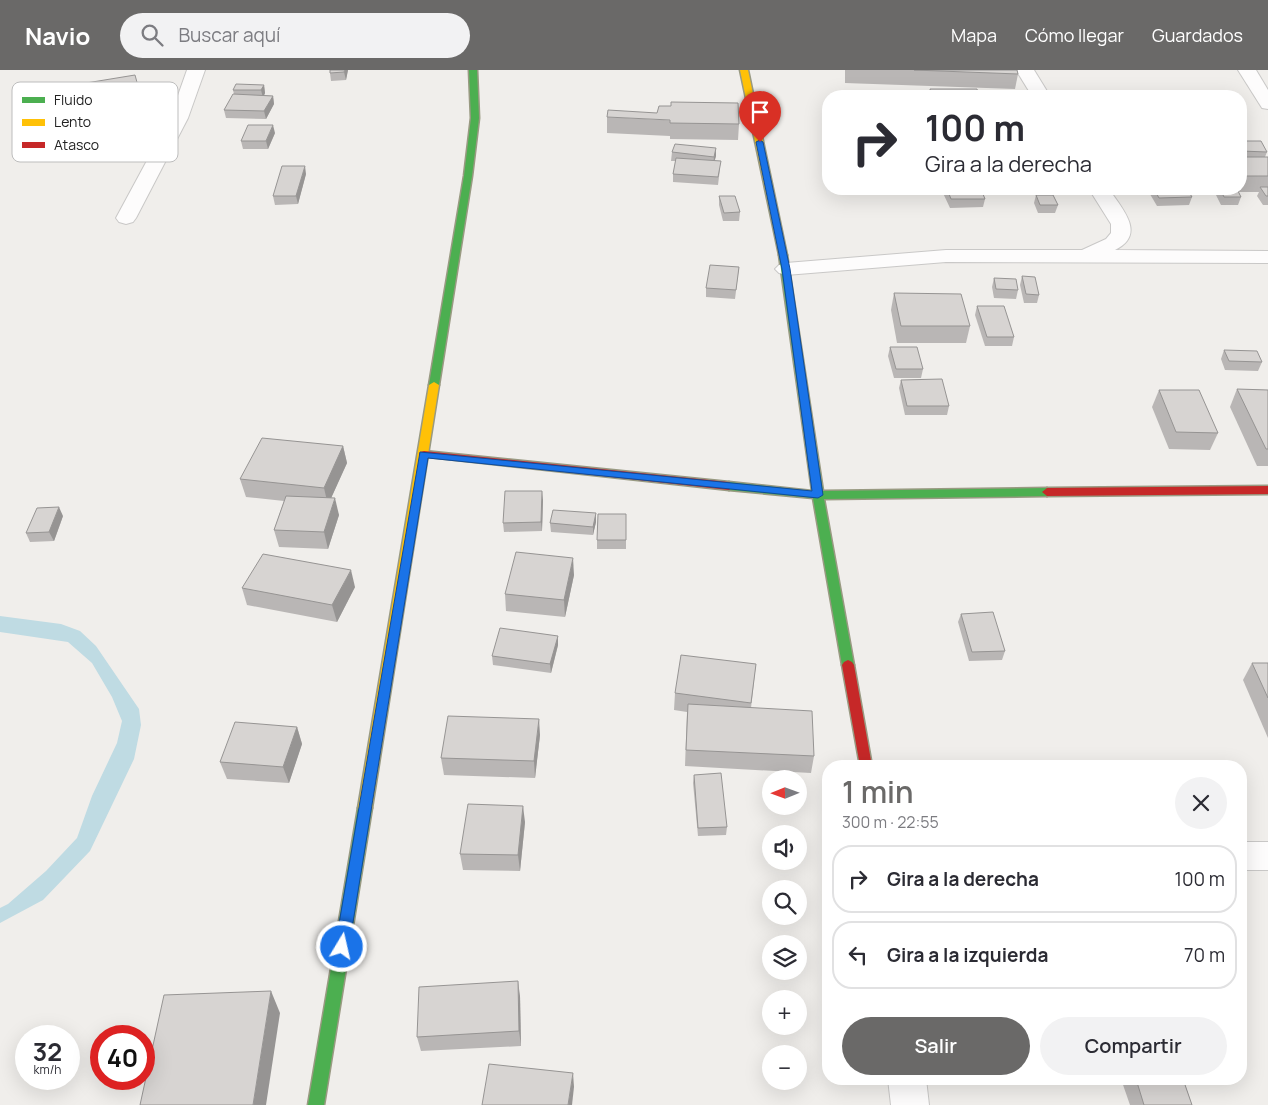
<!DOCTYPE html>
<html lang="es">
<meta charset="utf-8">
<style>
:root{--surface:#fff;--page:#f2f2f3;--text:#2b2b33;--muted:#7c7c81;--line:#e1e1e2;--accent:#6a6968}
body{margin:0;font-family:Manrope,sans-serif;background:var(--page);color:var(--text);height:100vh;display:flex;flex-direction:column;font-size:19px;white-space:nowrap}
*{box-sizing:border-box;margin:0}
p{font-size:16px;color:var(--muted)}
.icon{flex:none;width:28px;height:28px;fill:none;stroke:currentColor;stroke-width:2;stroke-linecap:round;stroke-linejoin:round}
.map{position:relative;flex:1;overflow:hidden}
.drawer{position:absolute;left:822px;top:690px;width:425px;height:325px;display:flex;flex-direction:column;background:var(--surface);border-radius:20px;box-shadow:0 5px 20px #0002}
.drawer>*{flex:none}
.top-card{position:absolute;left:822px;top:20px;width:425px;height:105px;border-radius:20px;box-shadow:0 5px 20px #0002;background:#fff;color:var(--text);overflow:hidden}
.needle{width:32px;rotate:269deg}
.buttons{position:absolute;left:762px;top:700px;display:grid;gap:10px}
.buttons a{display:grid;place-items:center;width:45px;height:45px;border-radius:50%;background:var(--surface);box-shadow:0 5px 20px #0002;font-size:25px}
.speed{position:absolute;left:15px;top:955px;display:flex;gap:10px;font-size:25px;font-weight:700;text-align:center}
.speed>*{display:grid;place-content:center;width:65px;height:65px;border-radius:50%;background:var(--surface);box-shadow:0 5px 20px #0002;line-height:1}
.speed small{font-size:12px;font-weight:400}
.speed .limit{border:8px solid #d22;background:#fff;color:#111}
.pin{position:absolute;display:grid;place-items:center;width:42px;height:42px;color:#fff;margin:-51px -21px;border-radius:50% 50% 50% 0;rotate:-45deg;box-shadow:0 0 5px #0007}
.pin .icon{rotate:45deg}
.me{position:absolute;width:55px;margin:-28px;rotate:9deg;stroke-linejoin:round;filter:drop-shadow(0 0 4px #0008)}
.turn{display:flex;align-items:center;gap:18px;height:105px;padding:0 20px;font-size:22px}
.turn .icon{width:65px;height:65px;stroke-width:2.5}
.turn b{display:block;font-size:35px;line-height:42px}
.round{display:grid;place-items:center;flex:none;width:52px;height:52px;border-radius:26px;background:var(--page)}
.head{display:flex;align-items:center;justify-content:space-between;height:85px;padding:0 20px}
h1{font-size:30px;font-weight:600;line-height:38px;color:var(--accent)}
.primary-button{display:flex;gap:10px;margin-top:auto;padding:10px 20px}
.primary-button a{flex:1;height:58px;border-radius:30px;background:var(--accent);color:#fff;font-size:20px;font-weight:600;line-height:58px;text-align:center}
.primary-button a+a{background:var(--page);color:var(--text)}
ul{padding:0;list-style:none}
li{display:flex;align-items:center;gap:15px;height:68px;margin:0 10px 8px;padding:0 10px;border:2px solid var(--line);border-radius:20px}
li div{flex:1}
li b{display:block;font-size:19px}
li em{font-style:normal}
header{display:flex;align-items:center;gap:30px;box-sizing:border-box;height:70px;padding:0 25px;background:var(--accent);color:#fff}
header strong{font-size:24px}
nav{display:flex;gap:28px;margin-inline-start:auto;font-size:18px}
.search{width:350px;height:45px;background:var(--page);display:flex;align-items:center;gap:12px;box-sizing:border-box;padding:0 18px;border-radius:28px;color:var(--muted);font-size:19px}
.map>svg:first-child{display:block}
.water{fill:#bfdbe3}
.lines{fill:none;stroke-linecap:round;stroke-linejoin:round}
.street-casing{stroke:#c9c8c7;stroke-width:2}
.fast-casing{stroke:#999a82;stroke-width:3}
.slow-casing{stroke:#999a82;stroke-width:3}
.jam-casing{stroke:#999a82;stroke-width:3}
.street{fill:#fdfcfc;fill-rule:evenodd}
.fast{fill:#4caf50;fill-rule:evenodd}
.slow{fill:#ffc107;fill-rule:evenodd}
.jam{fill:#c62828;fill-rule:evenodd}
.wall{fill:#b9b6b5}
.shaded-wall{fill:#969493}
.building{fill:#d7d4d2;stroke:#969493}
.route{fill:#1a73e8;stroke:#114b97}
.key{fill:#fff;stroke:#bdbdbd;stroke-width:1}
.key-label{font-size:14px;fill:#222}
</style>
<header>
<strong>Navio</strong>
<div class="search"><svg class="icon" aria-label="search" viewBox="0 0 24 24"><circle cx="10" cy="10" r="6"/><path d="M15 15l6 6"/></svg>Buscar aquí</div>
<nav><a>Mapa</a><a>Cómo llegar</a><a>Guardados</a></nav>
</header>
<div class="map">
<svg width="1268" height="1035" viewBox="0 0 1268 1035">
<rect width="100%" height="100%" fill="#f0eeeb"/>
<path class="water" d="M0 546 61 554 80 561 96 576 139 639 141 655 134 689 90 781 43 830 0 853V838L8 834 46 801 77 768 92 726 117 673 122 651 112 627 92 593 68 572 0 562Z"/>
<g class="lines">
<defs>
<g id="street">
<path d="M187 0H205L188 48 136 148 133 152 126 154 119 152 116 148 170 48Z"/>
<path d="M1016 0H1034L1050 26H1032Z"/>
<path d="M1238 0H1256L1268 20V39L1262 38Z"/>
<path d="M1089 119H1109C1122 139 1147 164 1115 180L1268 181V193L946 192 786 205 779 203 775 199 779 195 786 193 946 180H1082L1106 169 1111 163V154Z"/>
<rect x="1241" y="772" width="27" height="28"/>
<path d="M888 1009H926L929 1035H891Z"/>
</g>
<g id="fast">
<path d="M469 0H477L479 48 472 106 439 315 434 318 429 315 464 106 471 48Z"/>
<path d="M783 182 787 185 823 421 1047 418 1052 422 1047 426 824 429 854 595 852 598H844L842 595 813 428 729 420 724 416 729 412 812 421 779 185Z"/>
<path d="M365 732 370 734 372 738 324 1035H308L358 738 360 734Z"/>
</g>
<g id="slow">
<path d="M740 0H748L787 185 783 188 779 185Z"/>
<path d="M434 312 439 315 372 738 370 742 365 744 360 742 358 738 429 315Z"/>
</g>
<g id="jam">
<path d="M424 381 729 412 734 416 729 420 420 386 419 384 420 382Z"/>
<path d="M1268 416V424L1047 426 1042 422 1047 418Z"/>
<path d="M848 590 852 592 854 595 872 696H860L842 595 844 592Z"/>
</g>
</defs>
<use href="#street" class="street-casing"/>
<use href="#fast" class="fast-casing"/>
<use href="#slow" class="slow-casing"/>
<use href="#jam" class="jam-casing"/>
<use href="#street" class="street"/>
<use href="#fast" class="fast"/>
<use href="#slow" class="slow"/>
<use href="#jam" class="jam"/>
</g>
<g class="wall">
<path d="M348 0 346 10 331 11 330 3Z"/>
<path d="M845 0H1017L1018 4 1015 19 845 13Z"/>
<path d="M264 15 265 23 264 25 273 26 274 34 266 49 226 48 224 40 234 24 233 20Z"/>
<path d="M930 19 979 26H928Z"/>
<path d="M607 47 739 54 738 70 670 69V66L607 63Z"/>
<path d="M275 63 268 79H243L241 71Z"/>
<path d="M1241 71 1267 82 1265 87H1268V135H1263L1257 126 1259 122H1238L1241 127 1238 135H1221L1216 125 1218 119H1241Z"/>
<path d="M716 78V86L715 90 720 99 718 115 673 112V104L676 91H671L672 82Z"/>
<path d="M306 104 298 134 275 135 273 126Z"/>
<path d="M944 119H981L985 129 983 137 950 138 943 123Z"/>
<path d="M1147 119H1187L1192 127 1189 135 1157 136Z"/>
<path d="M1036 125 1058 135 1055 143H1038L1034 133Z"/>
<path d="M719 126 740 142 739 151H723L719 135Z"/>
<path d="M739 197 735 229 706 227V218Z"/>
<path d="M1022 206 1039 225 1037 233H1024L1020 215Z"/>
<path d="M994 208 1018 220 1016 229 994 228 992 217Z"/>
<path d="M894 223 970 256 966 273H897L891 240Z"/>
<path d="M977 236 1014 267 1012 276H985L975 245Z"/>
<path d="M890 277 923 299 921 308H894L888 286Z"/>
<path d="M1224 280 1262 292 1258 301 1225 300 1221 289Z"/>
<path d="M901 310 949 336 947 345H905L899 318Z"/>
<path d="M1237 319 1268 320V396H1257L1230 337Z"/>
<path d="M1159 320 1218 363 1210 380 1169 379 1152 337Z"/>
<path d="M343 376 347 393 331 428 339 445 328 479 279 477 274 460 284 431 246 427 240 409Z"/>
<path d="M543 430 542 461 504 462 503 453Z"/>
<path d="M596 443V452L593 465 551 462 550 453Z"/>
<path d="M626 444V479H597V470Z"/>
<path d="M63 446 54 471 30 472 26 463Z"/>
<path d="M574 505 565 547 506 541 505 524Z"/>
<path d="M355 517 337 552 247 535 242 518Z"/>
<path d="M961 544 1005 581 1002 590 969 591 958 552Z"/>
<path d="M558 566V575L551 603 493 595 492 586Z"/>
<path d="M1252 593H1268V668L1243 610Z"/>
<path d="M756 594 751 638 814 686 811 703 685 696 687 642 674 640 675 623Z"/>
<path d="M297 657 302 674 289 713 227 709 220 692Z"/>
<path d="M540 665 535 708 444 705 441 688Z"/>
<path d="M694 705 727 757 726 765 698 766 693 713Z"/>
<path d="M525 752 520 801 463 800 460 784Z"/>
<path d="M520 926 521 976 421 981 417 967Z"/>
<path d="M1121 1009H1183L1192 1035H1130Z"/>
</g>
<g class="shaded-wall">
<path d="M345 0H348L346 10 344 2Z"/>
<path d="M264 15 265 23 263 28 261 20Z"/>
<path d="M138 16 140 24 85 34 83 26Z"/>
<path d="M273 26 274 34 266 49 264 41Z"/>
<path d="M273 55 275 63 268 79 266 71Z"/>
<path d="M716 78V86L713 95 714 87Z"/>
<path d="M305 96 306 104 298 134 296 126Z"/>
<path d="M343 376 347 393 328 435 324 418Z"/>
<path d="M542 421 543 430 542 461 541 452Z"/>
<path d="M335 428 339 445 328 479 324 462Z"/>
<path d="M59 437 63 446 54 471 49 462Z"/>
<path d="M596 443V452L593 465V457Z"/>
<path d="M573 488 574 505 565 547 564 530Z"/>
<path d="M351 500 355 517 337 552 332 535Z"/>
<path d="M558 566V575L551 603 550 594Z"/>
<path d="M539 649 540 665 535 708 534 691Z"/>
<path d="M297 657 302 674 289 713 283 697Z"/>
<path d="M523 736 525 752 520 801 518 785Z"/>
<path d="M518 911 520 926 521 976 519 961Z"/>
<path d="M271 921 280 943 266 1035H253Z"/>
<path d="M573 1003 574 1017 572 1035H568Z"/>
</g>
<g class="building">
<path d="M330 0H345L344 2 330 3Z"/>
<path d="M914 0H1017L1018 4Z"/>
<path d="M135 5 138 16 83 26 80 14Z"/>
<path d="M236 14 264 15 261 20H233Z"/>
<path d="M930 19H977L979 26H932Z"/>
<path d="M1098 22 1140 23 1141 26H1100Z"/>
<path d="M233 24 273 26 264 41 224 40Z"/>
<path d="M671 32 738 33 739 54 670 53V50L607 47 608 40 657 43 659 36H671Z"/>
<path d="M248 55H273L266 71H241Z"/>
<path d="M1241 71H1261L1267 82 1241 81Z"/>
<path d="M675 74 716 78 714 87 672 82Z"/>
<rect x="1241" y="87" width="27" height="19"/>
<path d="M676 88 721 91 718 107 673 104Z"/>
<path d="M282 96H305L296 126H273Z"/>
<path d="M1260 117H1268V126H1266Z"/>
<path d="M947 119H981L985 129H951Z"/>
<path d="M1154 119H1187L1192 127 1159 128Z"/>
<path d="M1220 119H1237L1241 127H1224Z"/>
<path d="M1036 125H1053L1058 135H1040Z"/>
<path d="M719 126H735L740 142 724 143Z"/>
<path d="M710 195 739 197 736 220 706 218Z"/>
<path d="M1022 206 1035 207 1039 225 1026 224Z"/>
<path d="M994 208 1016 209 1018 220 996 219Z"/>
<path d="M894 223 961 224 970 256H901Z"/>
<path d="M977 236H1004L1014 267H987Z"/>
<path d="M890 277H917L923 299H896Z"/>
<path d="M1224 280 1257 281 1262 292 1229 291Z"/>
<path d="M942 309 949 336H907L901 310Z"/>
<path d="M1237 319 1268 320V379H1266Z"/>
<path d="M1159 320H1199L1218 363 1176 362Z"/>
<path d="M262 368 343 376 324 418 240 409Z"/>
<path d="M505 421H542L541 452 503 453Z"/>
<path d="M286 426 335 428 324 462 274 460Z"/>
<path d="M59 437 49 462 26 463 37 438Z"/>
<path d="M553 440 596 443 593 457 550 453Z"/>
<path d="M598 444H626V470H597Z"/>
<path d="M516 482 573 488 564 530 505 524Z"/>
<path d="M263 484 351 500 332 535 242 518Z"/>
<path d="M993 542 1005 581 972 582 961 544Z"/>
<path d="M500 558 558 566 550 594 492 586Z"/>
<path d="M681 585 756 594 751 633 675 623Z"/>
<path d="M1252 593H1268V628Z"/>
<path d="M688 634 812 641 814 686 686 680Z"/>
<path d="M448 646 539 649 534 691 441 688Z"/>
<path d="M235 652 297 657 283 697 220 692Z"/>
<path d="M721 703 727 757 698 758 694 705Z"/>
<path d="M468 734 523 736 518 785 460 784Z"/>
<path d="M518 911 519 961 417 967 419 917Z"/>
<path d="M271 921 253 1035H140L164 925Z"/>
<path d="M489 994 573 1003 568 1035H482Z"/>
<path d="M1136 1009H1183L1192 1035H1144Z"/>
</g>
<path class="route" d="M760 70 763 72 790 199 823 425 818 428 428 388 349 877 347 882 342 884 337 882 335 877 420 382 812 421 782 199 756 72Z"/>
<rect x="12" y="12" width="166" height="80" rx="8" class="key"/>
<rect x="22" y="27" width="23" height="6" fill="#4caf50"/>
<rect x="22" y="49" width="23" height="7" fill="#ffc107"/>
<rect x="22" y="72" width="23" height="6" fill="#c62828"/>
<g class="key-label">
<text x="54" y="35">Fluido</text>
<text x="54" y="57">Lento</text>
<text x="54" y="80">Atasco</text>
</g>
</svg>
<div class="buttons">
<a><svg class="needle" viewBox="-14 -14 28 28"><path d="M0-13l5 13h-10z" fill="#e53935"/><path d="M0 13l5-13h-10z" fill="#7c7c81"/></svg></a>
<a><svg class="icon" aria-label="sound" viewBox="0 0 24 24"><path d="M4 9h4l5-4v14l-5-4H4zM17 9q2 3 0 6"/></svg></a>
<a><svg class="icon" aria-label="search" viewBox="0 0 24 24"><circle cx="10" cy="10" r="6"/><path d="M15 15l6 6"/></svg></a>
<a><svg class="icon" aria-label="layers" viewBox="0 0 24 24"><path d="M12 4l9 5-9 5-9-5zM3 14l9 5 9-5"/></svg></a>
<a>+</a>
<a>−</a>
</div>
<div class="speed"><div>32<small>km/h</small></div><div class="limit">40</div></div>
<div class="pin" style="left:760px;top:72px;background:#d93025"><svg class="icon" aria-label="arrive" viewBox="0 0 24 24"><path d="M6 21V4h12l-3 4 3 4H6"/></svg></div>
<svg class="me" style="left:342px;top:877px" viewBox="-20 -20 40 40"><circle r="17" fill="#1a73e8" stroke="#fff" stroke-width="3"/><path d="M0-11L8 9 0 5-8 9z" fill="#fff"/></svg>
<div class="top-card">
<div class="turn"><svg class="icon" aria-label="right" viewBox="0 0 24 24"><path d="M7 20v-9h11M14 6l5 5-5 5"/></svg><div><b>100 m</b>Gira a la derecha</div></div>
</div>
<section class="drawer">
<div class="head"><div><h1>1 min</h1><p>300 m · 22:55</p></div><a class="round"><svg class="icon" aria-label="close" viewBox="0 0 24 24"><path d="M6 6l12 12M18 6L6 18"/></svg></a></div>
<ul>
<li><svg class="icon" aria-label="right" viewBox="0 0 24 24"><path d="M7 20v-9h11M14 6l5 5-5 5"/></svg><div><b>Gira a la derecha</b></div><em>100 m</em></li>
<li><svg class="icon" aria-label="left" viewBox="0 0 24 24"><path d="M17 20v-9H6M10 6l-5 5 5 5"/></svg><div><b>Gira a la izquierda</b></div><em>70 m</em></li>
</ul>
<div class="primary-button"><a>Salir</a><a>Compartir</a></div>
</section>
</div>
